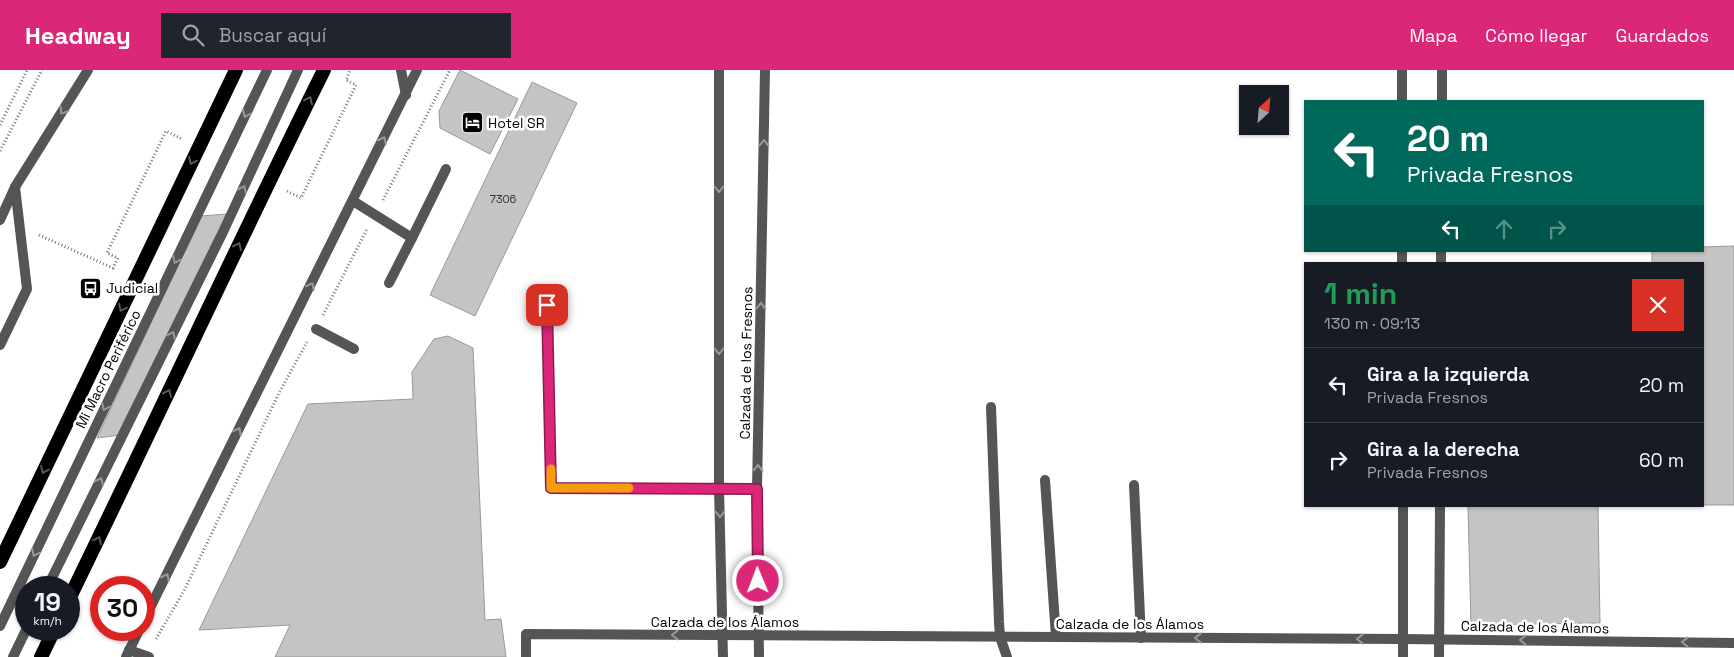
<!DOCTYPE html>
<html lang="es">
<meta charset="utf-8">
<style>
:root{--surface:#171b24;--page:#20242c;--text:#f1f3f6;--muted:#9ea1a6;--line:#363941;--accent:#db2777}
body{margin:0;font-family:"Space Grotesk",sans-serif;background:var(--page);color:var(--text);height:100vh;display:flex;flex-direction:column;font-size:19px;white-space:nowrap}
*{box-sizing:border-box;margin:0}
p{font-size:16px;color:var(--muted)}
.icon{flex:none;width:28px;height:28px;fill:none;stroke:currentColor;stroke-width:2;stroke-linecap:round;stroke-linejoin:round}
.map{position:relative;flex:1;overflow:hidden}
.details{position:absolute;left:1304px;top:192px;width:400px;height:245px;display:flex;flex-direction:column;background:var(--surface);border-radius:0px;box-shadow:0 1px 4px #0004}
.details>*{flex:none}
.top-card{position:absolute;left:1304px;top:30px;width:400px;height:152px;border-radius:0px;box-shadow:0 1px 4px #0004;background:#00695c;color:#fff;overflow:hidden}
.needle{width:32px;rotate:26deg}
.controls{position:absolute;left:1239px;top:15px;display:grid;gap:10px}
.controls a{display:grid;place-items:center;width:50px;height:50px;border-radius:0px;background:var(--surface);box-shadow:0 1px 4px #0004;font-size:25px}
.speed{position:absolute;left:15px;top:506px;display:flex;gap:10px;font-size:25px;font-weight:700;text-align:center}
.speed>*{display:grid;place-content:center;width:65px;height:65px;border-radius:50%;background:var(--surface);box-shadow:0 1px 4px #0004;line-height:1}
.speed small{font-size:12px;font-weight:400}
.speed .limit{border:8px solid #d22;background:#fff;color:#111}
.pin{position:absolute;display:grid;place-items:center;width:42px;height:42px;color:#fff;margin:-21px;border-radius:10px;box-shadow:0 2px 8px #0006}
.me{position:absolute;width:55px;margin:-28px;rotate:359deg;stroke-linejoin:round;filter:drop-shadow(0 0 4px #0008)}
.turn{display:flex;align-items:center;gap:18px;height:105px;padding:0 20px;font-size:22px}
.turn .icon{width:65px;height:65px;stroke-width:2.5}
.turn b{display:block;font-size:35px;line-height:42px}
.lanes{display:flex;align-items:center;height:48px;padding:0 20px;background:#0003;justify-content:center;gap:25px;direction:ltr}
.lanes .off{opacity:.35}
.round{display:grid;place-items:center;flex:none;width:52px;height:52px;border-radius:0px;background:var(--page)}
.head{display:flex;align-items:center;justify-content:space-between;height:85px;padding:0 20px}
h1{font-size:30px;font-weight:800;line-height:38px;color:#1e9e55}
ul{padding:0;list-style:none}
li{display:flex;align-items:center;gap:15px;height:75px;padding:0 20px;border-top:1px solid var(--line)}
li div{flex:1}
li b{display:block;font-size:19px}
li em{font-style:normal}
header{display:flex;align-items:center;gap:30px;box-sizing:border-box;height:70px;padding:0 25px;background:var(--accent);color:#fff}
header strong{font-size:24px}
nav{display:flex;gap:28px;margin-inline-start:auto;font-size:18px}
.search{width:350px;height:45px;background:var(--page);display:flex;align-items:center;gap:12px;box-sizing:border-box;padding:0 18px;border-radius:0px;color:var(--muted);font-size:19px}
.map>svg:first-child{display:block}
.building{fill:#c4c4c4;stroke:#999}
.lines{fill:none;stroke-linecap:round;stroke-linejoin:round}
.path{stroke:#777;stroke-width:3;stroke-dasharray:1 2.5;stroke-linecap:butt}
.service{stroke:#555;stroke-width:10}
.minor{stroke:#555;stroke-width:10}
.trunk{stroke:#000;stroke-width:14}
.oneway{stroke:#595959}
.oneway2{stroke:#999}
.route-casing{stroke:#8e194d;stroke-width:12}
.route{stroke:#db2777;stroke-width:9}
.slow{stroke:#f59e0b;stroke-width:9}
.labels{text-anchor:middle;stroke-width:5;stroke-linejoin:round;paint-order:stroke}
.number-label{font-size:11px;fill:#313131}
.poi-label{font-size:14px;fill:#000;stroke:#fff;text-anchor:start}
.street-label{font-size:14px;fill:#000;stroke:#fff}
</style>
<header>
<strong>Headway</strong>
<div class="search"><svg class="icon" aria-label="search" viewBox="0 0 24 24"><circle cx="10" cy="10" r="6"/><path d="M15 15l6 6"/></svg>Buscar aquí</div>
<nav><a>Mapa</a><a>Cómo llegar</a><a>Guardados</a></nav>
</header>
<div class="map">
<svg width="1734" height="587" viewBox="0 0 1734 587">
<rect width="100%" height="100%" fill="#fff"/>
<g class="building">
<path d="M460 0 518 29 490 84 440 58 439 41Z"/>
<path d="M532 12 577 33 475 246 430 225Z"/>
<path d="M227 144 121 365 97 368 201 146Z"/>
<path d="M1734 176V435H1702V194H1652V181H1702V177Z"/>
<path d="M448 266 473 278 485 550 501 549 506 587H275L290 555 199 560 308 334 413 329 412 302 434 269Z"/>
<path d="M1468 436H1598L1600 553 1471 555Z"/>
</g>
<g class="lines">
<g class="path">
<path d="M0 55 27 0"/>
<path d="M0 81 42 0"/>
<path d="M287 121 301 128 356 15 346 10 350 0"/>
<path d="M383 130 450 0"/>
<path d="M39 165 113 198 118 188 107 183 166 61 182 69"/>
<path d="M323 245 367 159"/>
<path d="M156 569 185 519 279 323 307 272"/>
</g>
<g class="service">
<path d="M401 0 406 25"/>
<path d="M353 131 412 168 389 213"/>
<path d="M412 168 446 99"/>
<path d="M316 259 354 279"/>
<path d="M0 275 27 219 15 117"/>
<path d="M47 518 223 162 298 0"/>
<path d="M0 556 267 0"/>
<path d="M129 580 149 587"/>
<path d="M13 587 26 560"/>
</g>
<g class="minor">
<path d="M719 0V418L723 587"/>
<path d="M1402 0V31"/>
<path d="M1442 31V0"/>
<path d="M0 150 15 117 88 0"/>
<path d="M1402 181V194"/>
<path d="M1441 194V181"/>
<path d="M547 235 551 418 757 419"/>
<path d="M991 337 999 552 1000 567 1007 587"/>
<path d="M1045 410 1056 567"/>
<path d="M1134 415 1141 568"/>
<path d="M1403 436V587"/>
<path d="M144 550 417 0"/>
<path d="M126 587 139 560"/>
<path d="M526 587V564L1403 569 1734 573"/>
<path d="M759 587 757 419 765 0"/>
<path d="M1439 587 1440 436"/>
</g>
<g class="trunk">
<path d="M0 492 236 0"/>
<path d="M69 529C155 353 237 175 324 0"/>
<path d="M41 587 54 560"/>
</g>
</g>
<defs><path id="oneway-chevron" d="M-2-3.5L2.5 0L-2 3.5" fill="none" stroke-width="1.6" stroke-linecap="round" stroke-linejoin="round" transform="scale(1.25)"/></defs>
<g class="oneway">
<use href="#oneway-chevron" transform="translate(309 30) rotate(-64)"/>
<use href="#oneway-chevron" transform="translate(192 91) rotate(116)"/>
<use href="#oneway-chevron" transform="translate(238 176) rotate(-65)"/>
<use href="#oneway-chevron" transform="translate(122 238) rotate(116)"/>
<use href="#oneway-chevron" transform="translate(168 323) rotate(-65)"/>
<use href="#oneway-chevron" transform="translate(44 400) rotate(116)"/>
<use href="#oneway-chevron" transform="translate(98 470) rotate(-64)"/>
</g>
<g class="oneway2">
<use href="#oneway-chevron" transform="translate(63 41) rotate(122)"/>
<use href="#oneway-chevron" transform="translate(246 44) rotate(116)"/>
<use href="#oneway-chevron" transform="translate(383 70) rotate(-63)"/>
<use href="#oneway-chevron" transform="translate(764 73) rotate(-89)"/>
<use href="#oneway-chevron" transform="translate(243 119) rotate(-65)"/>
<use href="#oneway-chevron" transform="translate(719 119) rotate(90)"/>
<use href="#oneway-chevron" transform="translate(176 190) rotate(116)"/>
<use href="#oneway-chevron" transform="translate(311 216) rotate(-63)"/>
<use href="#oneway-chevron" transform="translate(761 236) rotate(-89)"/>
<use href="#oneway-chevron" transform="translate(172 265) rotate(-64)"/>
<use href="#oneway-chevron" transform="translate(719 281) rotate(90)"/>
<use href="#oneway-chevron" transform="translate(105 337) rotate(116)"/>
<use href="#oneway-chevron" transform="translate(238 361) rotate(-63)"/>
<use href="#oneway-chevron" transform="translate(758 398) rotate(-89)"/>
<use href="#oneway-chevron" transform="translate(100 411) rotate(-64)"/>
<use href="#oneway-chevron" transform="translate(720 444) rotate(88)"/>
<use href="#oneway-chevron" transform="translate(35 483) rotate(116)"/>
<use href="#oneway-chevron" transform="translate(166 507) rotate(-63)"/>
<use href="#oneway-chevron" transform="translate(675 565) rotate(-180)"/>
<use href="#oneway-chevron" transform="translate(1198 568) rotate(-180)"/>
<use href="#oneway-chevron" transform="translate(1360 569) rotate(-180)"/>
<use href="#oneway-chevron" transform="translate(1523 570) rotate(-179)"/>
<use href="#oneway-chevron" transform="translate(1685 572) rotate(-179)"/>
</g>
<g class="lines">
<defs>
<path id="route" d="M547 235 551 418 757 419 758 511"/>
</defs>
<use href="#route" class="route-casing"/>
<use href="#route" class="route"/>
<path class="slow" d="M551 399V418H629"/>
</g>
<defs>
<symbol id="hotel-square" viewBox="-11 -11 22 22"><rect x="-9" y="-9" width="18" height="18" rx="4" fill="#000" stroke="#fff"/><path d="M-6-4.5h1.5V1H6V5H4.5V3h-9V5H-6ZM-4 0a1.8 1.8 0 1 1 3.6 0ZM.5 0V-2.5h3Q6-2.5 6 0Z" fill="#fff"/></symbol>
<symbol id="bus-square" viewBox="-11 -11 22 22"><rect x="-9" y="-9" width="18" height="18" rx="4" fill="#000" stroke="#fff"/><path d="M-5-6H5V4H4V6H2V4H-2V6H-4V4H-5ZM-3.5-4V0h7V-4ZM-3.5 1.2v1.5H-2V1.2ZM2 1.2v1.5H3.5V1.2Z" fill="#fff"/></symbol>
</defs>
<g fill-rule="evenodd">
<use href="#hotel-square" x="460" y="40" width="25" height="25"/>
<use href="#bus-square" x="78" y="206" width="25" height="25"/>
</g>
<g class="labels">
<g class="number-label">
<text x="503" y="133">7306</text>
</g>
<g class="poi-label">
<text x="488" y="58">Hotel SR</text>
<text x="106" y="223">Judicial</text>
</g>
<g class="street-label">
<text transform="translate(746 293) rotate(-89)" y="5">Calzada de los Fresnos</text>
<text transform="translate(108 299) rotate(-64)" y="5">Mi Macro Periférico</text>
<text x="725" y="557">Calzada de los Álamos</text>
<text x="1130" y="559">Calzada de los Álamos</text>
<text transform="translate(1535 557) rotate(1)" y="5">Calzada de los Álamos</text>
</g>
</g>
</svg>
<div class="controls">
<a><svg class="needle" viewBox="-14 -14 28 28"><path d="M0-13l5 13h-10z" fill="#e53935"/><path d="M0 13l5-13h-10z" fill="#9ea1a6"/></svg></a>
</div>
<div class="speed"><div>19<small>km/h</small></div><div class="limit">30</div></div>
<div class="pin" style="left:547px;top:235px;background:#d93025"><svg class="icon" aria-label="arrive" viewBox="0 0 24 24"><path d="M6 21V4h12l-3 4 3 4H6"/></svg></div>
<svg class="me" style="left:758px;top:511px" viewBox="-20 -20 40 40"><circle r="17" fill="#db2777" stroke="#fff" stroke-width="3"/><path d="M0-11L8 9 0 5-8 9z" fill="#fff"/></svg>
<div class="top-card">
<div class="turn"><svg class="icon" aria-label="left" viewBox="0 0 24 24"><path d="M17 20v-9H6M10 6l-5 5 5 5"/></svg><div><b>20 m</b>Privada Fresnos</div></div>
<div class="lanes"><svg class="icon" aria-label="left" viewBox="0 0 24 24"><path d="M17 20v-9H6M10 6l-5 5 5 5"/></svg><svg class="icon off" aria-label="ahead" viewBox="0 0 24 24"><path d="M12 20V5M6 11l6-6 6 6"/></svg><svg class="icon off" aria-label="right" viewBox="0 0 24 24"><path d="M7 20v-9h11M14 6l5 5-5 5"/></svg></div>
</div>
<section class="details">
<div class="head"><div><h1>1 min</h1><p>130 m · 09:13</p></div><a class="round" style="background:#d93025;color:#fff"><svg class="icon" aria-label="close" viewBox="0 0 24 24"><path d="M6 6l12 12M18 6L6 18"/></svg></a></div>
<ul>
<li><svg class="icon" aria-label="left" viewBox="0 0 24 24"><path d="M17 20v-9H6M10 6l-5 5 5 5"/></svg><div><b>Gira a la izquierda</b><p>Privada Fresnos</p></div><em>20 m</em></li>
<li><svg class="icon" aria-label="right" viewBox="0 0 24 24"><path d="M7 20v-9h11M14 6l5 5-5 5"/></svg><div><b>Gira a la derecha</b><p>Privada Fresnos</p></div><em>60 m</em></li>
</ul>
</section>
</div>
